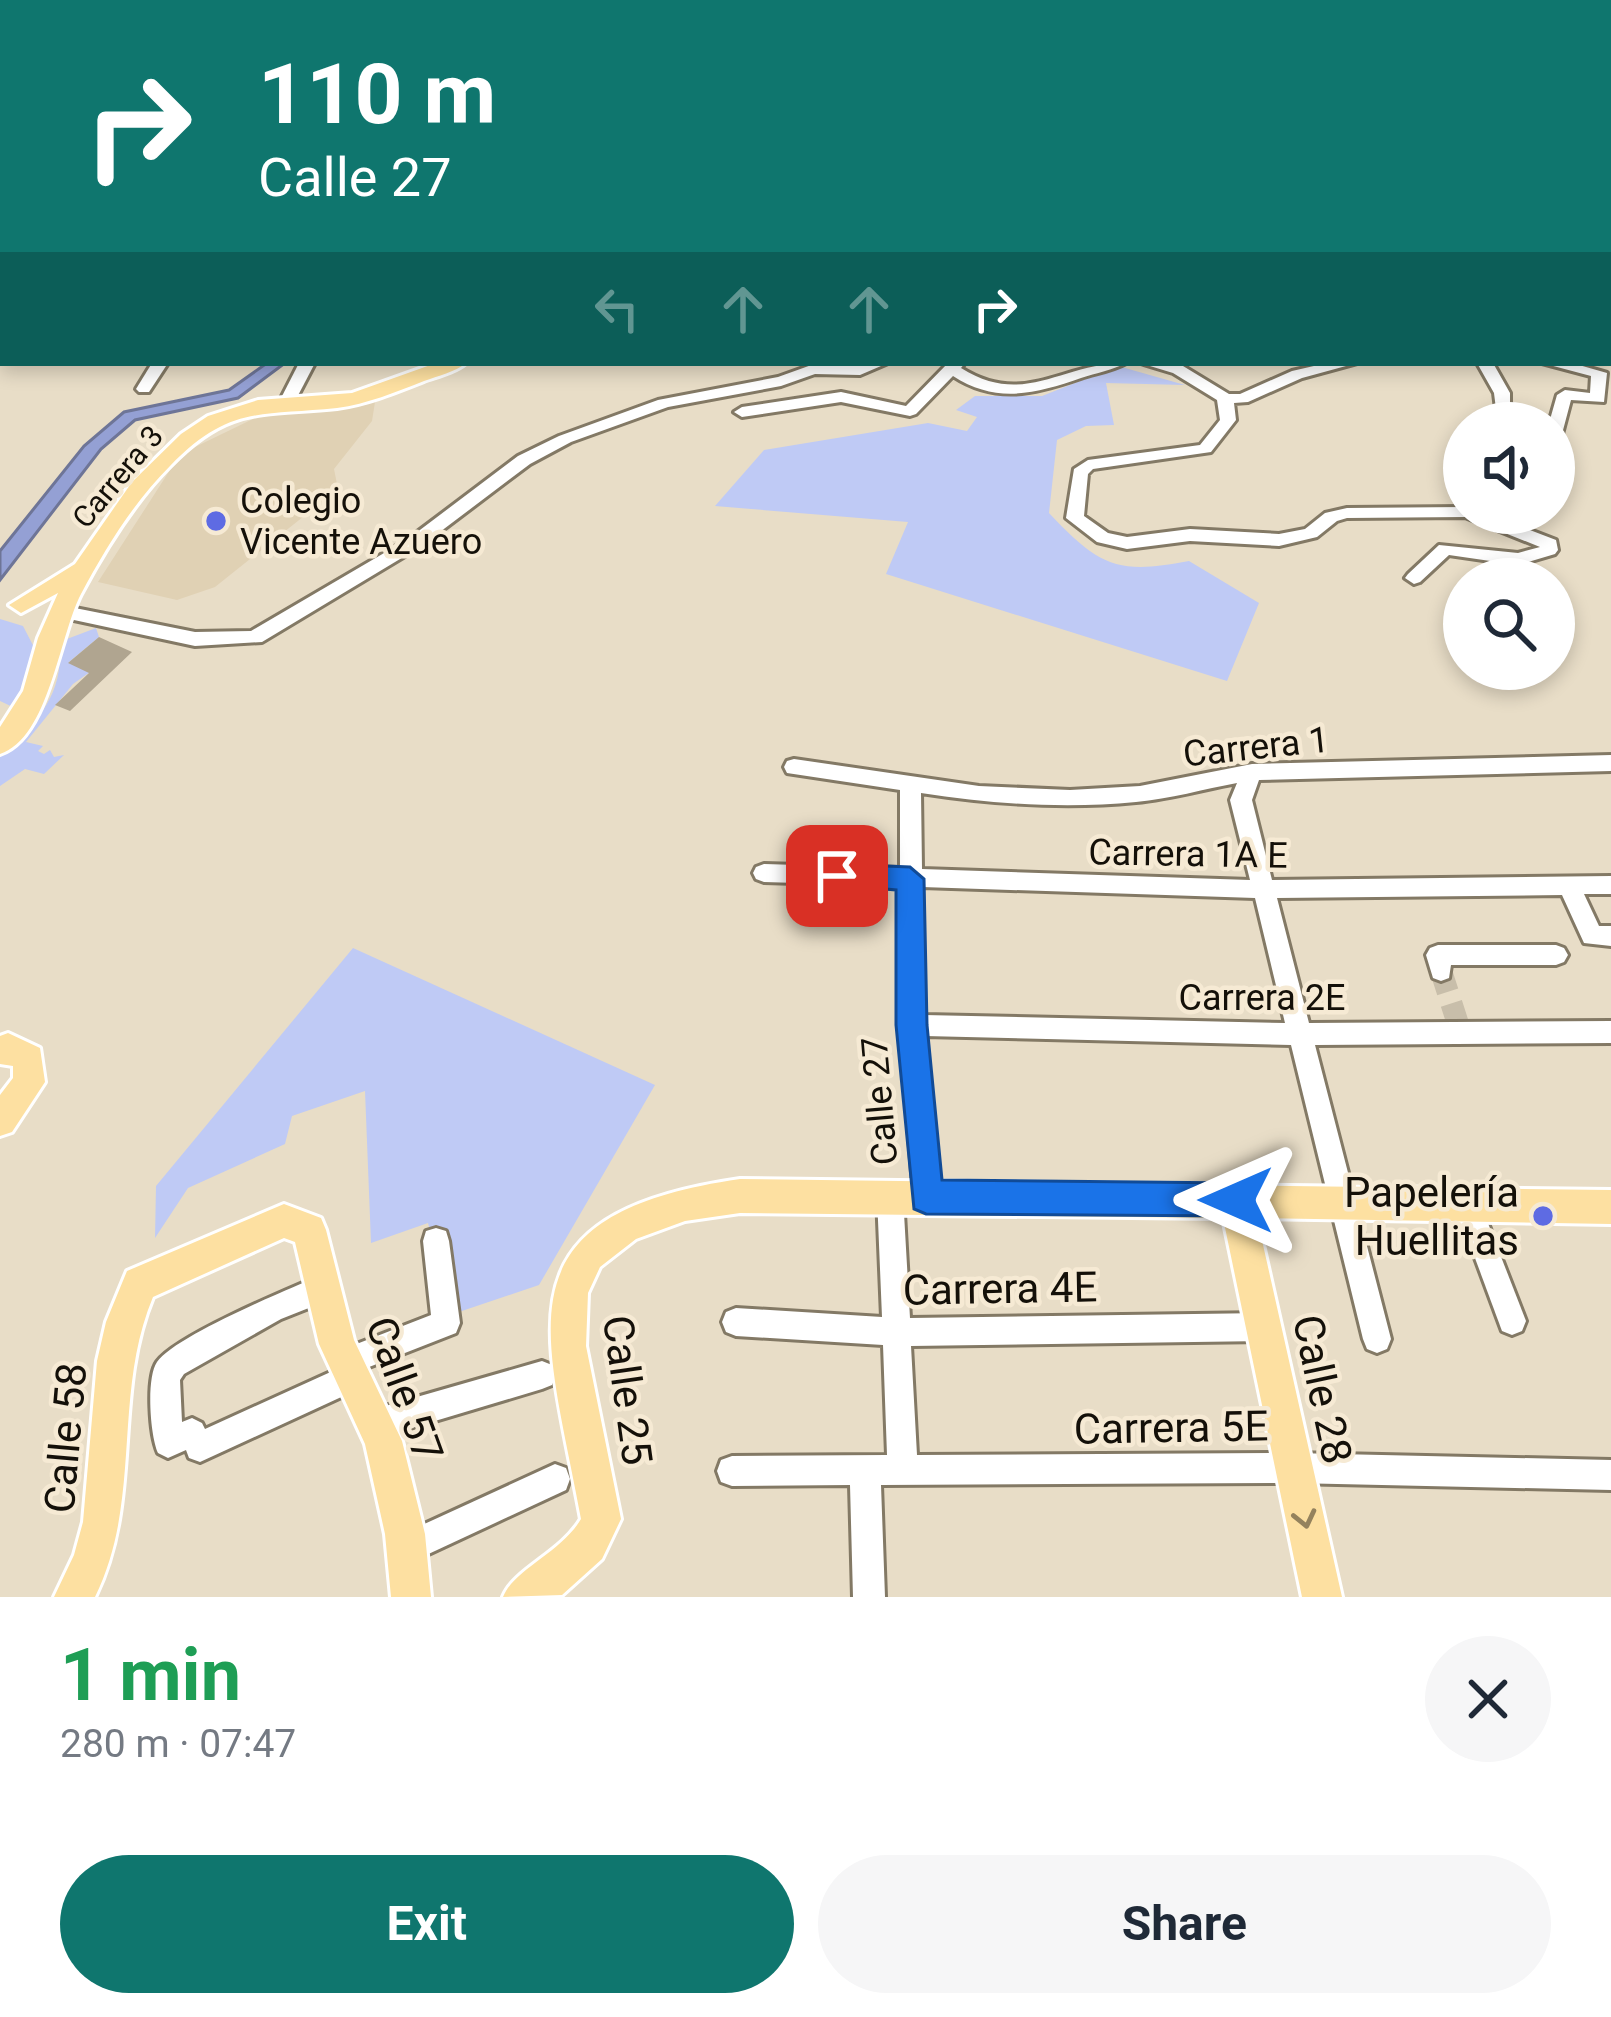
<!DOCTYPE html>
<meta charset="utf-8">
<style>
:root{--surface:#fff;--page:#f6f6f7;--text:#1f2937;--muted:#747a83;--accent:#0f766e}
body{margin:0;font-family:Roboto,sans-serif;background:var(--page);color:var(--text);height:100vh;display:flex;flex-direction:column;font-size:45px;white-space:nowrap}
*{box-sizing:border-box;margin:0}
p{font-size:39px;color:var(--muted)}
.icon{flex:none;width:66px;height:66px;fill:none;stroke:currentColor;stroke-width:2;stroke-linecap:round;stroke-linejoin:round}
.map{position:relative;height:1597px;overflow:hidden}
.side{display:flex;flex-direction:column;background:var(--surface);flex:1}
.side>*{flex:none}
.banner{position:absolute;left:0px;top:0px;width:1611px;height:366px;box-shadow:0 6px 18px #0003;background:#0f766e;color:#fff;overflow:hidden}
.fabs{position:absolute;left:1443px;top:402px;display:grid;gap:24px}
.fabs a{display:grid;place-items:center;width:132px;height:132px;border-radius:50%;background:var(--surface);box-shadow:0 6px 18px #0003;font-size:60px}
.pin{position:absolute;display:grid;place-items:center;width:102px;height:102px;color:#fff;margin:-51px;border-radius:24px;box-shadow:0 6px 18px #0006}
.me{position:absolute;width:132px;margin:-66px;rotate:270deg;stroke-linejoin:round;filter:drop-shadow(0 0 9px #0008)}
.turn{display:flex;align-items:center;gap:42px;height:252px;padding:0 60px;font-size:54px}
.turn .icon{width:156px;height:156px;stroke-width:2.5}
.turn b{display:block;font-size:84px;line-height:102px}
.lanes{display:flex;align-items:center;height:114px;padding:0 60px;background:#0003;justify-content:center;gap:60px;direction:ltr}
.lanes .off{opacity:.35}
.round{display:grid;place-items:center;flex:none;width:126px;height:126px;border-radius:63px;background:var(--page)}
.summary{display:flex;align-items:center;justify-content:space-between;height:204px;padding:0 60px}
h1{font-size:72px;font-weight:700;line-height:90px;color:#1e9e55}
.button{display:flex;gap:24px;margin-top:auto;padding:24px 60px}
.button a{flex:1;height:138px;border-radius:72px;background:var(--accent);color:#fff;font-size:48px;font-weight:700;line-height:138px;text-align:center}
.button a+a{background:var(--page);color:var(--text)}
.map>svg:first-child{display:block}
.built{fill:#e0d1b4}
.green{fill:#bfcaf5}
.water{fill:#94a0d4;stroke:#6e7597;stroke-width:3}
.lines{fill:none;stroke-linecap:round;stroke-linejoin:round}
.stream{stroke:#6e7597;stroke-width:3}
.canal{fill:#94a0d4;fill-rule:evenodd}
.building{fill:#b0a590}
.minor-tunnel{stroke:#c8beaa;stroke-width:22;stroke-dasharray:22 12;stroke-linecap:butt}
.minor-casing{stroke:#837965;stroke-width:6}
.major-casing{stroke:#fff;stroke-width:6}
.highway-casing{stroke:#fff;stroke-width:6}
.minor{fill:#fff;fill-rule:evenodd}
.major{fill:#fde0a1;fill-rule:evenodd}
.highway{fill:#fccc63;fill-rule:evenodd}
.oneway{stroke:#94825d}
.route{fill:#1a73e8;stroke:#114b97;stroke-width:3}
.poi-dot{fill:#5e6be3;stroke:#f6ead4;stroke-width:4.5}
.labels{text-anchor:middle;stroke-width:9;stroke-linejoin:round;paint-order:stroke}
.far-street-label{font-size:30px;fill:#141009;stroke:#f6ead4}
.poi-label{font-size:36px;fill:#141009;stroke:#f6ead4;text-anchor:start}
.street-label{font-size:36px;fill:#141009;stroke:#f6ead4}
.near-poi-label{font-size:42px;fill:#141009;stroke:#f6ead4;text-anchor:end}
.near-street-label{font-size:42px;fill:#141009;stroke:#f6ead4}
</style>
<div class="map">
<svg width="1611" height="1597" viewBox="0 0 1611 1597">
<rect width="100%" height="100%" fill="#e8ddc7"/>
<path class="built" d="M375 402 372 421 334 469 338 489 215 587 177 600 98 582 170 470 193 448 263 414Z"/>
<g class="green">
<path d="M1118 366 1185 385 1106 383 1114 425 1086 426 1057 440 1049 513C1099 566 1117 575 1189 561L1259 603 1227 681 886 574 908 522 715 506 764 450 928 423 967 431 977 417 956 410 975 396H1042Z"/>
<path d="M0 619 23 626 37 653 17 709 0 701Z"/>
<path d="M96 628 99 637 69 662 90 672 73 684 26 742 43 746 38 751 44 754 50 750 54 757 64 755 44 774 25 769 0 786V755C37 722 65 695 59 642Z"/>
<path d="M353 948 655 1085 539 1285 453 1314 428 1223 371 1243 365 1091 292 1116 285 1144 188 1188 155 1238 156 1186Z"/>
</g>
<path class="water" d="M267 363H285L238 398 135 420 101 449 0 580V551L84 446 124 412 229 390Z"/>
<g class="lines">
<path class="stream" d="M1521 3 1525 0"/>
<g class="canal">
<path d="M1169 0H1184L1192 3H1177Z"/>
<path d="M1251 0H1259L1256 3H1248Z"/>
</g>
</g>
<path class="building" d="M99 637 132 652 70 711 55 705 89 673 68 663Z"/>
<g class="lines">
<path class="minor-tunnel" d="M1441 971 1458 1024"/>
<defs>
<g id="minor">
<rect x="545" y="0" width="10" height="3"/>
<rect x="586" y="0" width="10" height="3"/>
<rect x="735" y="0" width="10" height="3"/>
<path d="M1557 0H1567L1566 3H1556Z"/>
<rect x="1608" y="8" width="3" height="6"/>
<path d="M1608 23 1611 24V30L1608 29Z"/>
<path d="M1608 151 1611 152V160L1608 159Z"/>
<rect x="1608" y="188" width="3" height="8"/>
<path d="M3 196V209L0 210V197Z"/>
<rect x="0" y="274" width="3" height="8"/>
<rect x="0" y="299" width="3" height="8"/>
<path d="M152 363H168L149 392H139L136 389Z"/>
<path d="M299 363H315L293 405H281L279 402Z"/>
<path d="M817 363H888L860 375 815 374 781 386 668 407 571 442 530 464 420 547 262 642 195 646 60 617 51 611 60 605 195 632 251 631 408 539 518 456 559 436 658 400 778 377Z"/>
<path d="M948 363H965L961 368C1025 408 1060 363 1126 363 1113 370 1096 373 1081 378 1035 394 996 404 953 376L916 414 910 416 841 402 742 417 734 412 742 407 841 392 906 406Z"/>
<path d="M1140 363 1183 366 1229 394H1240L1292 371 1327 363H1357L1302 378 1248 402 1234 403 1236 420 1211 452 1093 469 1088 474 1084 516 1108 533 1127 537 1190 529 1279 534 1305 529 1325 513 1347 508 1464 507V513H1486L1556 540 1558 550 1555 554 1518 565 1449 555 1420 582 1414 584 1405 578 1408 574 1439 545 1518 553 1540 547 1465 517 1347 518 1337 521 1317 537 1279 546 1190 541 1127 549 1097 542 1066 518 1074 469 1088 460 1200 445 1220 420 1217 400 1173 373Z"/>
<path d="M1477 363H1493L1510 393V404L1539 423H1520L1496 409 1494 393Z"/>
<path d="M1542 363H1572L1607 373 1604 402 1571 400 1562 434 1554 439V423H1549L1557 395 1565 390 1590 393 1591 376Z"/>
<path d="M1611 755V771L1259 780 1252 800 1272 880 1611 876V894H1584L1599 926H1611V946L1584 943 1562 895 1277 898 1309 1023 1611 1021V1043L1315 1045 1391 1339 1387 1349 1377 1353 1367 1349 1363 1339 1291 1045 925 1036 940 1197 936 1206 927 1210 918 1206 914 1197 900 1025V886L764 882 756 879 753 873 756 867 764 864 900 868V790L787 773 784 767 787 761 794 759 979 786 1070 790 1140 786 1252 764ZM1237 783 1230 800 1250 880 922 869 921 793C992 804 1064 809 1136 802 1170 799 1204 789 1237 783ZM922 887 1255 898 1285 1023 924 1015Z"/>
<path d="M1438 945H1556L1564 948 1568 955 1564 962 1556 965H1451L1449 978 1441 981 1433 978 1426 955 1430 948Z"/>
<path d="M890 1183 899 1187 903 1196 910 1318 1265 1313 1275 1317 1279 1327 1275 1337 1265 1341 911 1346 917 1455 1293 1453 1611 1460V1490L1293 1483 881 1485 885 1597H853L850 1485 732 1486 721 1482 717 1471 721 1460 732 1456 887 1455 883 1345 736 1336 726 1332 722 1322 726 1312 736 1308 882 1317 877 1196 881 1187Z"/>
<path d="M1468 1191 1477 1195 1526 1321 1522 1331 1512 1335 1502 1331 1455 1204 1459 1195Z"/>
<path d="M436 1228 446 1231 449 1241 460 1323 456 1333 364 1369 367 1377 363 1387 200 1462 189 1458 186 1450 168 1458 158 1453C150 1435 146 1378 157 1362 175 1336 291 1288 324 1274L334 1278 338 1288 334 1298 281 1319 184 1374 180 1380 182 1422 192 1418 202 1423 205 1429 335 1370 332 1362 336 1352 431 1315 423 1241 426 1231Z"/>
<path d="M542 1361 552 1365 556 1375 552 1385 542 1389 375 1439 365 1434 360 1424 365 1414 375 1409Z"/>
<path d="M555 1464 566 1468 570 1479 566 1490 407 1564 396 1559 391 1548 396 1537Z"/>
</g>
<g id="major">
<rect x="853" y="0" width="14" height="3"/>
<path d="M436 363H466C455 372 438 376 424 381 396 392 367 404 337 408 261 416 229 405 170 466 133 503 105 549 81 594 59 636 49 738 0 754V727L23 691 38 638 58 593 21 613 9 605 75 564 132 482 181 434 208 416 258 400 352 393Z"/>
<path d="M8 1033 40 1048 45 1082 12 1132 0 1136V1095L13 1078V1066L0 1064V1036Z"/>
<path d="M740 1179 1611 1190V1224L1257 1218 1342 1597H1302L1223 1218 740 1213 685 1221 636 1239 600 1267 588 1293 586 1346 621 1519 602 1559 562 1595 503 1597C514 1569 561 1553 581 1519 546 1328 493 1215 740 1179Z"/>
<path d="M284 1204 321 1218 326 1230 354 1340 402 1441 425 1534 431 1597H391L385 1534 365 1444 319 1344 295 1242 284 1238 153 1297C112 1395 143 1499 95 1597H54L74 1555 83 1522 97 1361 106 1322 127 1271Z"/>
</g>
<path id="highway" d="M0 66H3L0 77Z"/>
</defs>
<use href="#minor" class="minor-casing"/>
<use href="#major" class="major-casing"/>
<use href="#highway" class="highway-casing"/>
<use href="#minor" class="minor"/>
<use href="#major" class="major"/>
<use href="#highway" class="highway"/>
</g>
<defs><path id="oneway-chevron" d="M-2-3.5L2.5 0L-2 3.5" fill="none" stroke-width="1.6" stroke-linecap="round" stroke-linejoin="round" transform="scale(3)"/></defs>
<use class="oneway" href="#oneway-chevron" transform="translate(1305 1519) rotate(77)"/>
<path class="route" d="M837 864 910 867 924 879 927 1025 942 1180 1236 1183 1248 1188 1253 1200 1248 1212 1236 1216 926 1214 914 1209 896 1025V890L827 884 823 876Z"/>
<g class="poi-dot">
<circle cx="216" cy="521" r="12"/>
<circle cx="1543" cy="1216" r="12"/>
</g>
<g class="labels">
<g class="far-street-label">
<text transform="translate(118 477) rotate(-50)" y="10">Carrera 3</text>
</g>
<g class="poi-label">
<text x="240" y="513">Colegio<tspan x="240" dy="41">Vicente Azuero</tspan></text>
</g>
<g class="street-label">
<text transform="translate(1256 746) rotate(-6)" y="13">Carrera 1</text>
<text transform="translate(1188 853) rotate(1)" y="13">Carrera 1A E</text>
<text x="1262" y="1010">Carrera 2E</text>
<text transform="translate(879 1101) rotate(-95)" y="13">Calle 27</text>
</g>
<g class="near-poi-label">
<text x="1519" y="1207">Papelería<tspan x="1519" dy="48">Huellitas</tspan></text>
</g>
<g class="near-street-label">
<text transform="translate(1000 1288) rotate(-1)" y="15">Carrera 4E</text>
<text transform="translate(405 1389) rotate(70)" y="15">Calle 57</text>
<text transform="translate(1323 1389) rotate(78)" y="15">Calle 28</text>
<text transform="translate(628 1390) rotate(82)" y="15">Calle 25</text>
<text transform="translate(1171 1427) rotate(-1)" y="15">Carrera 5E</text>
<text transform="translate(65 1438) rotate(-85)" y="15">Calle 58</text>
</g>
</g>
</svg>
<div class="fabs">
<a><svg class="icon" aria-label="sound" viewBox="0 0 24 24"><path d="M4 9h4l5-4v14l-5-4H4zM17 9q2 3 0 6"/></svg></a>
<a><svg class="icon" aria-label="search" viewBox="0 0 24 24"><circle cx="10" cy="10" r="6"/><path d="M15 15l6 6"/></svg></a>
</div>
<div class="pin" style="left:837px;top:876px;background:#d93025"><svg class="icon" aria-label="arrive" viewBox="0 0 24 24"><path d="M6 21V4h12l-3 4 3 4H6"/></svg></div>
<svg class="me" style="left:1236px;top:1200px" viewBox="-20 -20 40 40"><path d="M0-17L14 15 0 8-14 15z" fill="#1a73e8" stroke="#fff" stroke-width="4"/></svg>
<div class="banner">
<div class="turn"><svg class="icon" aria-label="right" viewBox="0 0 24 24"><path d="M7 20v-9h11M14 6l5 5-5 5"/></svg><div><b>110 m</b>Calle 27</div></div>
<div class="lanes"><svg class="icon off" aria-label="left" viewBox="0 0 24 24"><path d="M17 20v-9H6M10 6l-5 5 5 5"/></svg><svg class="icon off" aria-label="ahead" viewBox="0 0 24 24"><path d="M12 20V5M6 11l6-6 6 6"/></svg><svg class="icon off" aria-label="ahead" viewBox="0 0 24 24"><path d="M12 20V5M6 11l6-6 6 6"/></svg><svg class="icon" aria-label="right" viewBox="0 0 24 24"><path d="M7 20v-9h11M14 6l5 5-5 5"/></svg></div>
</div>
</div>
<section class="side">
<div class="summary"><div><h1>1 min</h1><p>280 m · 07:47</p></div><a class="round"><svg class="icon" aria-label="close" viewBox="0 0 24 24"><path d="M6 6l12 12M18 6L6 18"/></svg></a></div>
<div class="button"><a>Exit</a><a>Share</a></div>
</section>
